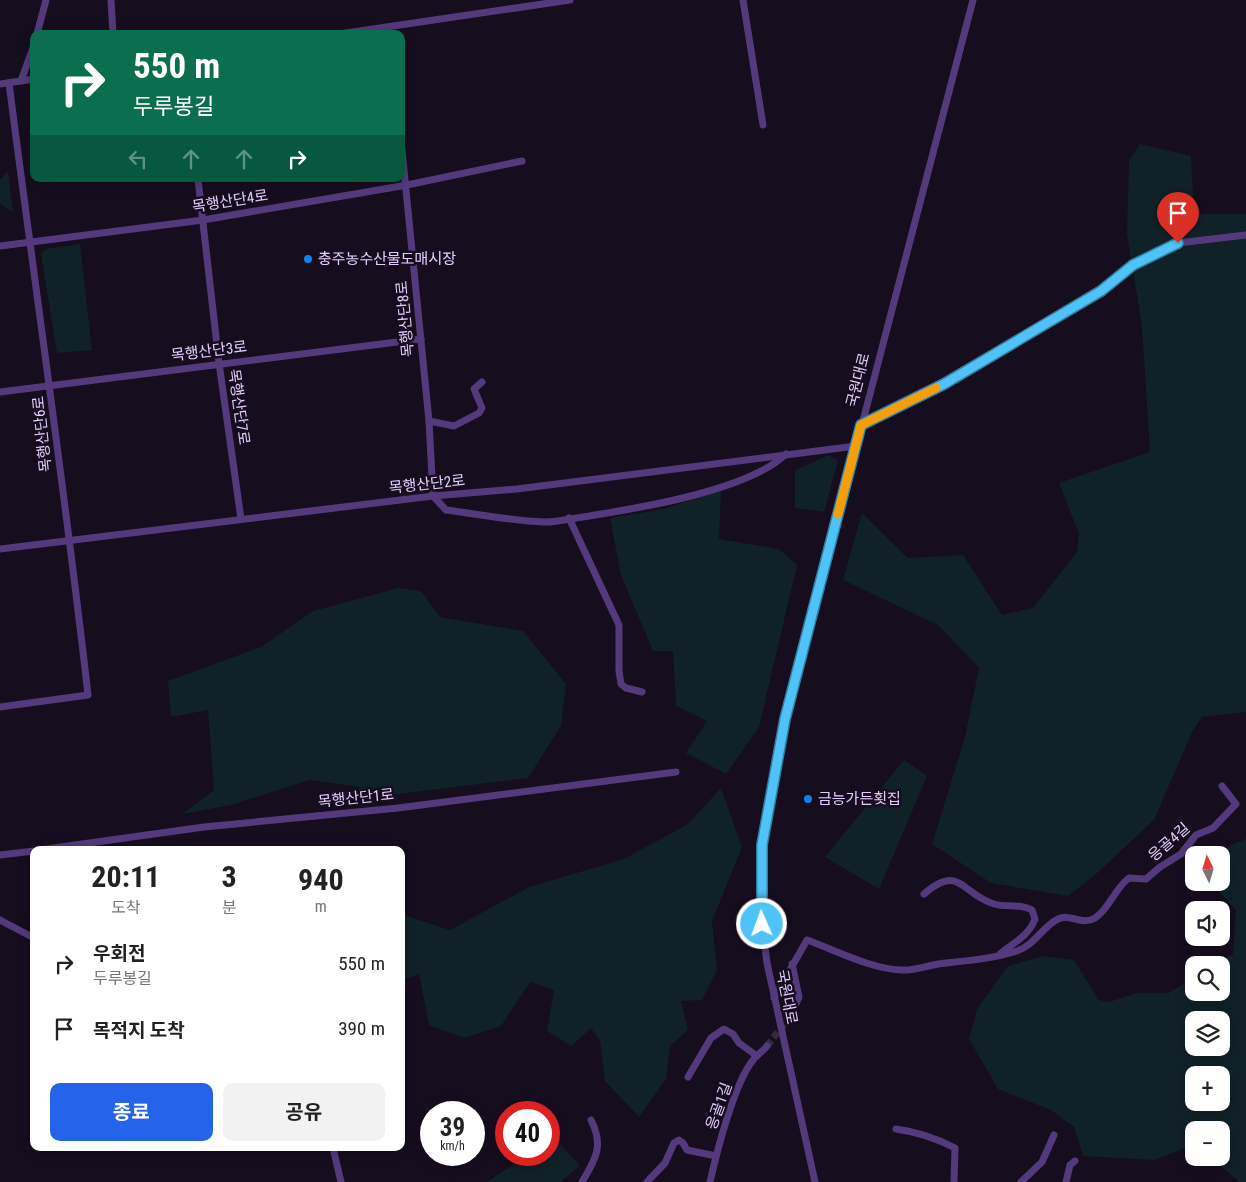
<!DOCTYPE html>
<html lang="ko">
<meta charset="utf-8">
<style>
:root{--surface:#fff;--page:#f2f2f2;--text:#222;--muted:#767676;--accent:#2563eb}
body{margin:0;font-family:"Roboto Condensed","Noto Sans KR",sans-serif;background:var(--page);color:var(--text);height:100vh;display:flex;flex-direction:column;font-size:19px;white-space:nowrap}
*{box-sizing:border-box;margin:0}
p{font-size:16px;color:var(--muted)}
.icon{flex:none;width:28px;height:28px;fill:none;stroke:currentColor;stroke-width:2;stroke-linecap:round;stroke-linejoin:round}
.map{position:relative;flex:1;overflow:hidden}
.details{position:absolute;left:30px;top:846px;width:375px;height:305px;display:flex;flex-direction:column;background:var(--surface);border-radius:10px;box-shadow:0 2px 12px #0003}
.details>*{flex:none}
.banner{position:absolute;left:30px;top:30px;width:375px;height:152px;border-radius:10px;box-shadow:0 2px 12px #0003;background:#0b6e4f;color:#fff;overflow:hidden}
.needle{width:32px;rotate:355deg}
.buttons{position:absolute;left:1185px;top:846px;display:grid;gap:10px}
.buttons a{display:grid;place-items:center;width:45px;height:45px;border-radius:10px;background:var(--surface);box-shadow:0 2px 12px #0003;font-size:25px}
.speed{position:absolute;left:420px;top:1101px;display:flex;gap:10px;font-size:25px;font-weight:700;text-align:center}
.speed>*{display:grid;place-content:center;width:65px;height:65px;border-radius:50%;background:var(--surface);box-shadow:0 2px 12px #0003;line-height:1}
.speed small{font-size:12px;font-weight:400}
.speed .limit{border:8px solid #d22;background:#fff;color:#111}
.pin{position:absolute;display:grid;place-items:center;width:42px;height:42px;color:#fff;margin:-51px -21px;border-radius:50% 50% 50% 0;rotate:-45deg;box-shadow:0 0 5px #0007}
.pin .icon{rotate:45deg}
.me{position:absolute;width:55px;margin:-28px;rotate:358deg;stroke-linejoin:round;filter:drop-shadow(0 0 4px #0008)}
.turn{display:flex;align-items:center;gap:18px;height:105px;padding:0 20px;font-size:22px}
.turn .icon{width:65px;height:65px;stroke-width:2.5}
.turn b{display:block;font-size:35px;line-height:42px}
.lanes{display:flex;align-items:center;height:48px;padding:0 20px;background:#0003;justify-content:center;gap:25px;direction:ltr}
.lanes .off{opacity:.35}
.eta{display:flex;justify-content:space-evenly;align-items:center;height:85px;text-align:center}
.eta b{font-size:30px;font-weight:700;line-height:35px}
.button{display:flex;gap:10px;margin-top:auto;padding:10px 20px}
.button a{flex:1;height:58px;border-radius:10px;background:var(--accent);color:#fff;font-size:20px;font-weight:700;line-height:58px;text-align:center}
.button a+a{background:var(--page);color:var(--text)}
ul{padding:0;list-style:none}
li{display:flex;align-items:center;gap:15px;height:65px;padding:0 20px}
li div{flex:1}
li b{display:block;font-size:19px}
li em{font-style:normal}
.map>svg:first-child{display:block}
.green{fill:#112128;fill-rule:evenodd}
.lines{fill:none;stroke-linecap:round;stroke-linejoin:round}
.minor-tunnel{stroke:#352a40;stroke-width:7;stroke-dasharray:7 3.5;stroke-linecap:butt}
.minor{stroke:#543a7c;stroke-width:7}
.route-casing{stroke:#337fa1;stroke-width:12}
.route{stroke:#4fc3f7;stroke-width:9}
.slow{stroke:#f59e0b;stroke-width:9}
.poi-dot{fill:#0b85eb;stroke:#160d1f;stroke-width:2}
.labels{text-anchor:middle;stroke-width:5;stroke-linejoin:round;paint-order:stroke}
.street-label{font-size:15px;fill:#e4cdfd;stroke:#160d1f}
.poi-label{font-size:15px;fill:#e4cdfd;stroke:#160d1f;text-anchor:start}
</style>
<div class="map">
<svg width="1246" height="1182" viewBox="0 0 1246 1182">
<rect width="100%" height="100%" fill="#160d1f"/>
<g class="green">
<path d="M1140 144 1191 156 1194 214H1246V712L1202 717 1192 732 1154 820 1096 874 1068 896 991 883 932 844 965 737 979 668 938 625 843 580 862 513 908 558 963 555 1002 615 1033 608 1077 552 1079 534 1059 483 1150 452 1142 326 1127 234 1129 161Z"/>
<path d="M8 171 13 212 0 204V180Z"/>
<path d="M80 244 92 350 57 353 41 254 46 249Z"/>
<path d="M829 455 838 461 824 512 795 508V470Z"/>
<path d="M721 490 719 539 779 549 797 565 759 727 726 774 686 753 707 721 676 706 673 651H653L621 575 610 518 664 509Z"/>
<path d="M398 588 421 591 440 617 523 631 566 684 561 726 528 778 350 800 360 787 309 780 231 805 182 814 214 790 208 710 171 717 168 681 261 647 313 611Z"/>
<path d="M904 760 927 776 879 889 825 857Z"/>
<path d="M721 788 742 847 712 921 717 970 702 1000 681 1001 688 1030 670 1046 666 1079 639 1117 605 1081 600 1041 591 1028 571 1046 547 1031 554 990 530 982 501 1026 464 1038 429 1025 419 974 401 981V914L450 930 529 887 624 859 688 824Z"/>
<path d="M1246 839V1182H1240L1211 1158H1221V1130H1194V1144L1155 1160 1083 1156 1074 1127 1051 1110 998 1089 969 1039 977 1009 1008 966 1043 956 1074 960 1099 1000 1109 1002 1137 993H1169L1194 977V992H1221V965H1214L1233 954 1236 910 1211 883 1221 882V855H1208ZM1194 1020H1221V1048H1194ZM1194 1075H1221V1102H1194Z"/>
<path d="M555 1138 580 1166 560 1182H487L528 1155H549V1142Z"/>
</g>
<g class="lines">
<path class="minor-tunnel" d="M767 1046 790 1017"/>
<g class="minor">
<path d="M111 0 113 34"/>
<path d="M743 0 763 125"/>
<path d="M37 34 46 0"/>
<path d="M339 34 570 0"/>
<path d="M21 81 34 45"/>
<path d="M0 84 34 79"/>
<path d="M401 140 429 421 433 496 446 510C478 514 511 521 544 522 558 522 574 518 589 516 640 508 749 490 786 454"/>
<path d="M198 179 219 363 241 519"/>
<path d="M0 246 203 220 407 185 522 161"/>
<path d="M0 392 421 339"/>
<path d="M429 421 454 426 479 413 482 408 474 389 482 382"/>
<path d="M861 425 944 384 1101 291 1133 265 1160 250 1178 243 1246 235"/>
<path d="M569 518 619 625V671L621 684 626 688 642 692"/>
<path d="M0 549 433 496 517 489 856 446"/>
<path d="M0 707 88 695C65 491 35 287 9 83"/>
<path d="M39 850 204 827 398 808 676 772"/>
<path d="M0 855 34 851"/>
<path d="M924 894C960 863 961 894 994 904 1007 908 1019 903 1032 910L1035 919C1028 937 1014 942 1000 954"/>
<path d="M0 920 34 938"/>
<path d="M774 998 807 940C835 950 871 969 901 970 913 971 926 966 938 964 964 961 992 959 1017 951 1035 945 1043 926 1058 919 1070 913 1082 926 1095 918 1110 908 1115 888 1129 878L1146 879 1160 867 1181 854 1196 835 1213 828 1236 804 1222 786"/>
<path d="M790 1017 799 997 792 964"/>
<path d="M688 1077 711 1038 724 1029 733 1034 739 1043 757 1056"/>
<path d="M896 1129C918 1132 936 1138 955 1148L954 1182"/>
<path d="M333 1148 341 1182"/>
<path d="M582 1182C596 1159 604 1145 591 1120"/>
<path d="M647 1182 665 1163 674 1143 679 1140 683 1143 687 1150 716 1156"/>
<path d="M710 1182C717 1151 734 1084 753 1060 757 1055 763 1051 767 1046"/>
<path d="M815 1182 767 963 762 924V845L785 719 973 0"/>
<path d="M1021 1182 1042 1162 1054 1135"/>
<path d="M1066 1182 1070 1165 1075 1161"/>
</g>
</g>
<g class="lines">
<defs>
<path id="route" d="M762 924V845L785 719 861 425 944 384 1101 291 1133 265 1178 243"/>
</defs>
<use href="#route" class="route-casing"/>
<use href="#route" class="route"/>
<path class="slow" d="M838 514 861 425 936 388"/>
</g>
<g class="poi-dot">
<circle cx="308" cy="259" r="5"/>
<circle cx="808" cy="799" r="5"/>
</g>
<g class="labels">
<g class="street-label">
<text transform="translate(230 201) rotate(-9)" y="5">목행산단4로</text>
<text transform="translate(405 319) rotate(-95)" y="5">목행산단8로</text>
<text transform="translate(209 351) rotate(-7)" y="5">목행산단3로</text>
<text transform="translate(858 380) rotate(-76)" y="5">국원대로</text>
<text transform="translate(239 407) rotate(82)" y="5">목행산단7로</text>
<text transform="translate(42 434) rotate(-96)" y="5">목행산단6로</text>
<text transform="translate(427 484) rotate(-6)" y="5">목행산단2로</text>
<text transform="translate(356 798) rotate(-6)" y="5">목행산단1로</text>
<text transform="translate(1169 842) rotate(-41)" y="5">응골4길</text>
<text transform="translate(787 997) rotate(79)" y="5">국원대로</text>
<text transform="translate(719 1106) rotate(-70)" y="5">응골1길</text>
</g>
<g class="poi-label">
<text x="318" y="264">충주농수산물도매시장</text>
<text x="818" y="804">금능가든횟집</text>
</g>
</g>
</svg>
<div class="buttons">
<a><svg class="needle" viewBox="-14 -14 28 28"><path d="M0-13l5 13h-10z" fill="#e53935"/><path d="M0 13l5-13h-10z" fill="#767676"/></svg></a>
<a><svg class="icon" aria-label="sound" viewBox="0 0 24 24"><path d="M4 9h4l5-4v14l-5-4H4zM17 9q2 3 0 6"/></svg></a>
<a><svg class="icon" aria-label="search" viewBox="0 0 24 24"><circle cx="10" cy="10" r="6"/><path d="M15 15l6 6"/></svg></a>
<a><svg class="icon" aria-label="layers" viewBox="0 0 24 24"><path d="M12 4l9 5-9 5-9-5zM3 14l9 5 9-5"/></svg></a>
<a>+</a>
<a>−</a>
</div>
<div class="speed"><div>39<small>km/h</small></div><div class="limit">40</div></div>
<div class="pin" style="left:1178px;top:243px;background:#d93025"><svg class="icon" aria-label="arrive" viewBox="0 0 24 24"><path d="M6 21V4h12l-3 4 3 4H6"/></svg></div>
<svg class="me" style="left:762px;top:924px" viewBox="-20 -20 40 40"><circle r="17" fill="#4fc3f7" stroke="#fff" stroke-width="3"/><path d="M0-11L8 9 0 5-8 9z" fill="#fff"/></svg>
<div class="banner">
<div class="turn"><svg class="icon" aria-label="right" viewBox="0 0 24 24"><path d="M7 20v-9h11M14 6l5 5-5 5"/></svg><div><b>550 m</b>두루봉길</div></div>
<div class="lanes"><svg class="icon off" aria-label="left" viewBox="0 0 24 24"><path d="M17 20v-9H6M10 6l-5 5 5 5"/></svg><svg class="icon off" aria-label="ahead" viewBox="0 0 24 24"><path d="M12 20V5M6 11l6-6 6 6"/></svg><svg class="icon off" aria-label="ahead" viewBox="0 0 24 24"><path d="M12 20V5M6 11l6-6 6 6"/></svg><svg class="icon" aria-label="right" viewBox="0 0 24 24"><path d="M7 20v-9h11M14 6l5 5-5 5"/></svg></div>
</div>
<section class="details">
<div class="eta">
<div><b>20:11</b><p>도착</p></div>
<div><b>3</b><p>분</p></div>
<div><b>940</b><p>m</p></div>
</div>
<ul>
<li><svg class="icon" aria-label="right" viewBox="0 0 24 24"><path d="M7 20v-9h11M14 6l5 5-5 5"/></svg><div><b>우회전</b><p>두루봉길</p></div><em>550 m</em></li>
<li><svg class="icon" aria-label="arrive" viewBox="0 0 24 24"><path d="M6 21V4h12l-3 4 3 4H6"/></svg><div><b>목적지 도착</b></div><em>390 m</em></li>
</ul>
<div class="button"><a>종료</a><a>공유</a></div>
</section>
</div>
